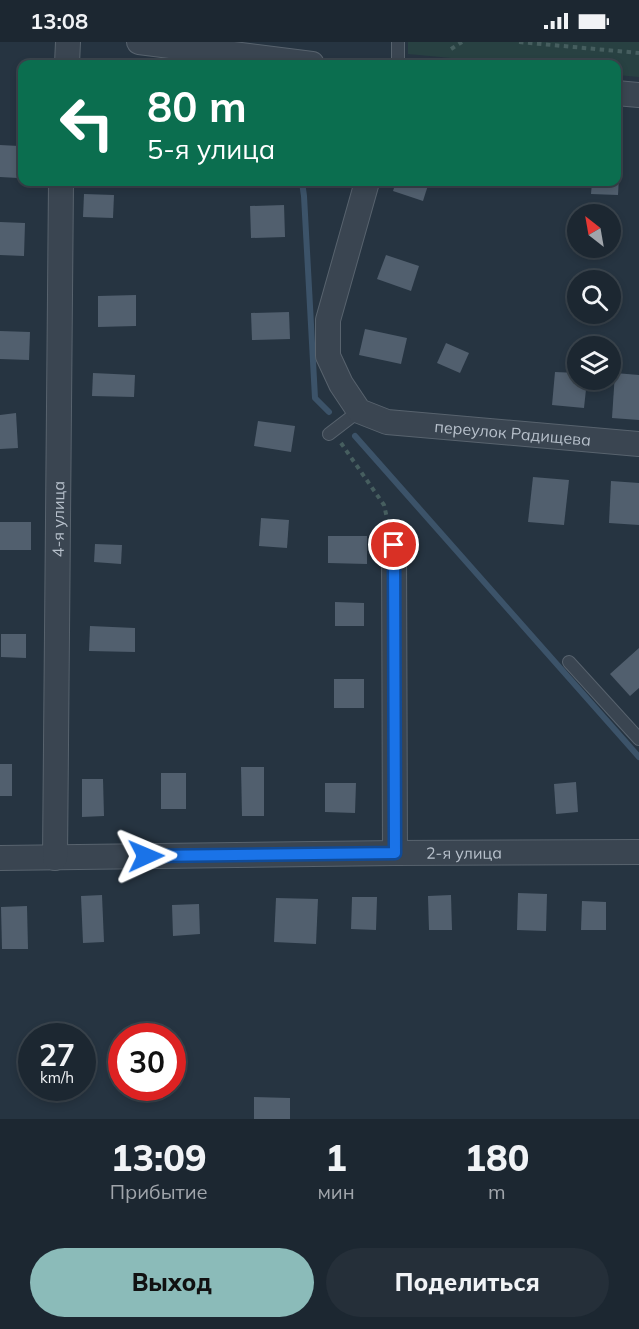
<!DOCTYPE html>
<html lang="ru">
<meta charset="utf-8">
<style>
:root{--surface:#1c2731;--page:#252f39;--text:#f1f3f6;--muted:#a0a5ab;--line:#3a444d;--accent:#8bbbb9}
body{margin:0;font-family:Mulish,sans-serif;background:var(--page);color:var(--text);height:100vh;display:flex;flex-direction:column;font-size:22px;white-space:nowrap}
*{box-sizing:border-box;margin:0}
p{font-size:20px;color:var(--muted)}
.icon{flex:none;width:33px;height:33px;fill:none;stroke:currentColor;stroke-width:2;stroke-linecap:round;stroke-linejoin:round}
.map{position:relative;height:1077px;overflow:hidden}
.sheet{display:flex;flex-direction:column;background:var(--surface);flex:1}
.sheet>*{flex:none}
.hud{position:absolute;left:18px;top:18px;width:603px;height:126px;border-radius:12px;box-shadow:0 3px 9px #0003,0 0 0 2px var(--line);background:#0b6e4f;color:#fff;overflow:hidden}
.needle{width:39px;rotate:329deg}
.tools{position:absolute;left:567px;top:162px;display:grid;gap:12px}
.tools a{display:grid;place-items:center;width:54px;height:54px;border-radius:50%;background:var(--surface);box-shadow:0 3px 9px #0003,0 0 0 2px var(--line);font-size:30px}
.speed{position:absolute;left:18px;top:981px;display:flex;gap:12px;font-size:30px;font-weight:700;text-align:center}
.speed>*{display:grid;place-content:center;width:78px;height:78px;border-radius:50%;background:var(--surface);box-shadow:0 3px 9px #0003,0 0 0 2px var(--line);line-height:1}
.speed small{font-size:15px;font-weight:400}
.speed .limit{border:9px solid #d22;background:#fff;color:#111}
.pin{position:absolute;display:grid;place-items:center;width:51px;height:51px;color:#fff;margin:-26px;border:3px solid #fff;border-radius:50%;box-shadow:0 2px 6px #0007}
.me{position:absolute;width:66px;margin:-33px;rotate:89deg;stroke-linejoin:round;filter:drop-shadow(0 0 4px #0008)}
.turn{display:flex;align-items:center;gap:21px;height:126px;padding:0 30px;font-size:27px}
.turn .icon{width:78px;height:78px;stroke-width:2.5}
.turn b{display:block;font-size:42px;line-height:51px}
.eta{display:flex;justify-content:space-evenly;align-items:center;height:102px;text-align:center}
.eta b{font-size:36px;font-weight:800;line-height:42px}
.action{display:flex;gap:12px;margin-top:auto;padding:12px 30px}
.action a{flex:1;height:69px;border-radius:36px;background:var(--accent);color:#111;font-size:24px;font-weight:800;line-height:69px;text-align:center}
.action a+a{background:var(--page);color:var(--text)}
.status{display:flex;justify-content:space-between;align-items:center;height:42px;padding:0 30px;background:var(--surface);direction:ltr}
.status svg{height:16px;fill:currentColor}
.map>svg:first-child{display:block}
.green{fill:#284142}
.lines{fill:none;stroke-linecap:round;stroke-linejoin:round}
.stream{stroke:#3c5369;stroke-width:6}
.building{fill:#515f6e}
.lane-casing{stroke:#58636e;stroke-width:14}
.street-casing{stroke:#58636e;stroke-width:26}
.path{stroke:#465e5f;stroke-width:4;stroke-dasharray:4.5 4.5;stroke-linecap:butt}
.lane{stroke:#3a4551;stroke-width:12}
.street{stroke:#3a4551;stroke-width:24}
.route-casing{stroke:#114b97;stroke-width:15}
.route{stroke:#1a73e8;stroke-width:10}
.labels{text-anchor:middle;stroke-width:4.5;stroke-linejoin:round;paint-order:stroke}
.street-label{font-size:16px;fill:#b7c0cb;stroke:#1f2a36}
</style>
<div class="status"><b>13:08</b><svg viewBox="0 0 49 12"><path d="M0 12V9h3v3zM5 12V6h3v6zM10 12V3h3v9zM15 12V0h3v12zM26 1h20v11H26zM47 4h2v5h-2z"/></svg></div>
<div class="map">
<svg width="639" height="1077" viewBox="0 0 639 1077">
<rect width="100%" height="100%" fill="#263441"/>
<path class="green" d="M408 0H639V35L617 33 616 22H515L408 12Z"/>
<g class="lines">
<g class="stream">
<path d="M302 140 304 154 315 356 329 370"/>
<path d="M355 394 639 715"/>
</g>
</g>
<g class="building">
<path d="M0 103 19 104 18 136 0 135Z"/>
<path d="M616 115 620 116 618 153 591 152 592 140H616Z"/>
<path d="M396 140H429L423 159 393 149Z"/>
<path d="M84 152 114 153 113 176 83 175Z"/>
<path d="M284 163 285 195 251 196 250 164Z"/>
<path d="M0 180 25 181 24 214 0 213Z"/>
<path d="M386 213 419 224 411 249 377 237Z"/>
<path d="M136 253V284L98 285V254Z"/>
<path d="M289 270 290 297 252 298 251 271Z"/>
<path d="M365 287 407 296 401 322 359 313Z"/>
<path d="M0 289 30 290 29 318 0 317Z"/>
<path d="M446 301 469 311 460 331 437 321Z"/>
<path d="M555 330 578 331V338H587L584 366 552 363Z"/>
<path d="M93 331 135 333 134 355 92 354Z"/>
<path d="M615 331 639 333V378L612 376Z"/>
<path d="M16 371 18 406 0 407V373Z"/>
<path d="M258 379 295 384 291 410 254 404Z"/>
<path d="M533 435 569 438 564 483 528 480Z"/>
<path d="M611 439 639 441V483L609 481Z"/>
<path d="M261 476 289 478 287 506 259 504Z"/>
<rect x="0" y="480" width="31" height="28"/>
<path d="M328 494H367V522L328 521Z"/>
<path d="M95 502 122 503 121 522 94 520Z"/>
<path d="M335 560 364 561V584H335Z"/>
<path d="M90 584 135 586V610L89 609Z"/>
<path d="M1 592H26V616L1 615Z"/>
<path d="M639 606V646L630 654 610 632Z"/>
<rect x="334" y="637" width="30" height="29"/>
<rect x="0" y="722" width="12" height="32"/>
<path d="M241 725H264V774H242Z"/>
<rect x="161" y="731" width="25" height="36"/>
<path d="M82 737H103L104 774 82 775Z"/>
<path d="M576 740 578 770 556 772 554 742Z"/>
<path d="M325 741H356L355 771 325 770Z"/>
<path d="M518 851 547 852 546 889 517 888Z"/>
<path d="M102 853 104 900 83 901 81 854Z"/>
<path d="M451 853 452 888H429L428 854Z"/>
<path d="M352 855H377L376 888 351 887Z"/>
<path d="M276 856 318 857 316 902 274 900Z"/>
<path d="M582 859 606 860V888H581Z"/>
<path d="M199 862 200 892 173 894 172 863Z"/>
<path d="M27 864 28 907H2L1 865Z"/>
<path d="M254 1055 290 1056V1077H254Z"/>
</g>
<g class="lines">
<defs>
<g id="lane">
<path d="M398 22V0"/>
<path d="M329 392 359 369"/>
<path d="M569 620 639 697"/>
</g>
<g id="street">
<path d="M139 0 312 22"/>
<path d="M67 22 68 0"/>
<path d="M616 51 639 53"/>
<path id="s1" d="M367 140 328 278V314L341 342 359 369 387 380 639 402"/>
<path d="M394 503 395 811"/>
<path id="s2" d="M0 816 395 811 639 810"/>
<path id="s3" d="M55 816 61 140"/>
</g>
</defs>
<use href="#lane" class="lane-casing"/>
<use href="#street" class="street-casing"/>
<g class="path">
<path d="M519 0 639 11"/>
<path d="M451 7 462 0"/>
<path d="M341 401 384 463 389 485"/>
</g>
<use href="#lane" class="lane"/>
<use href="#street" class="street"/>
</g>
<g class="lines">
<defs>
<path id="route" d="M146 814 395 811 394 503"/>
</defs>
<use href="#route" class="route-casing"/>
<use href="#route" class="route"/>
</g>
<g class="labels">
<g class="street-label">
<text dy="6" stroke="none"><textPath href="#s1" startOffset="399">переулок Радищева</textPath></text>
<text dy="6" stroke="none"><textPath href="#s3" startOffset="339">4-я улица</textPath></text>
<text dy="6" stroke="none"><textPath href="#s2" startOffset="464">2-я улица</textPath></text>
</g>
</g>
</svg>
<div class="tools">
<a><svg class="needle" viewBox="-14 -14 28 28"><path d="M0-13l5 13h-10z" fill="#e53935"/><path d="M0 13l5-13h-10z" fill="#a0a5ab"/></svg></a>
<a><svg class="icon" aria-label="search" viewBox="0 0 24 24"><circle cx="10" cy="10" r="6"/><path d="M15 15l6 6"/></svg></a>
<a><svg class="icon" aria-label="layers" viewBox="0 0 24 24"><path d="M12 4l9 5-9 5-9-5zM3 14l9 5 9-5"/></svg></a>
</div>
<div class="speed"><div>27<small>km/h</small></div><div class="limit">30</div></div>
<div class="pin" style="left:394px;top:503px;background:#d93025"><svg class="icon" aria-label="arrive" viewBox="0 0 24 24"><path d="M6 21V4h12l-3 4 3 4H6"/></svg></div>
<svg class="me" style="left:146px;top:814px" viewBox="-20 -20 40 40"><path d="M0-17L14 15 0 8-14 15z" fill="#1a73e8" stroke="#fff" stroke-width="4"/></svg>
<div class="hud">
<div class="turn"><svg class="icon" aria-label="left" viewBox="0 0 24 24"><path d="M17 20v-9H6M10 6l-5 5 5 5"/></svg><div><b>80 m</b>5-я улица</div></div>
</div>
</div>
<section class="sheet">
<div class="eta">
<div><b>13:09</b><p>Прибытие</p></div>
<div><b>1</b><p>мин</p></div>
<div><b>180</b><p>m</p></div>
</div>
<div class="action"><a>Выход</a><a>Поделиться</a></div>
</section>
